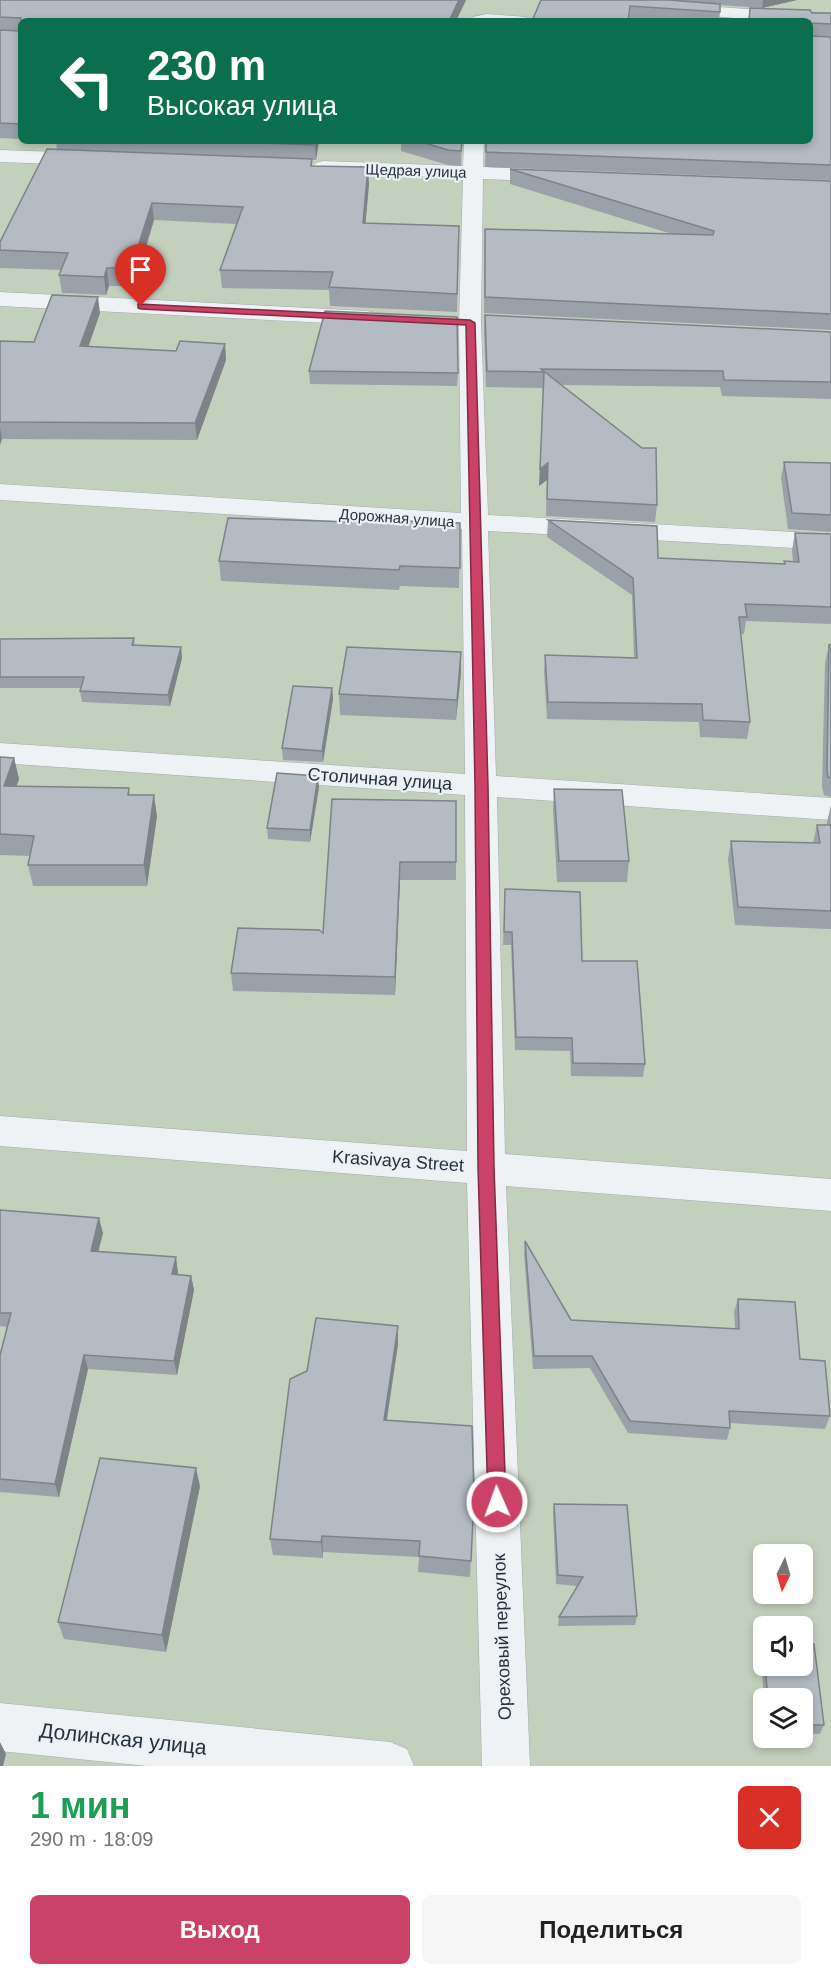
<!DOCTYPE html>
<html lang="ru">
<meta charset="utf-8">
<style>
:root{--surface:#fff;--page:#f6f6f6;--text:#202124;--muted:#757577;--accent:#ca4268}
body{margin:0;font-family:Arial,sans-serif;background:var(--page);color:var(--text);height:100vh;display:flex;flex-direction:column;font-size:22px;white-space:nowrap}
*{box-sizing:border-box;margin:0}
p{font-size:20px;color:var(--muted)}
.icon{flex:none;width:33px;height:33px;fill:none;stroke:currentColor;stroke-width:2;stroke-linecap:round;stroke-linejoin:round}
.map{position:relative;height:1766px;overflow:hidden}
.sheet{display:flex;flex-direction:column;background:var(--surface);flex:1}
.sheet>*{flex:none}
.banner{position:absolute;left:18px;top:18px;width:795px;height:126px;border-radius:9px;box-shadow:0 3px 9px #0003;background:#0b6e4f;color:#fff;overflow:hidden}
.needle{width:39px;rotate:185deg}
.controls{position:absolute;left:753px;top:1544px;display:grid;gap:12px}
.controls a{display:grid;place-items:center;width:60px;height:60px;border-radius:9px;background:var(--surface);box-shadow:0 3px 9px #0003;font-size:30px}
.pin{position:absolute;display:grid;place-items:center;width:51px;height:51px;color:#fff;margin:-62px -26px;border-radius:50% 50% 50% 0;rotate:-45deg;box-shadow:0 0 6px #0007}
.pin .icon{rotate:45deg}
.me{position:absolute;width:66px;margin:-33px;rotate:358deg;stroke-linejoin:round;filter:drop-shadow(0 0 4px #0008)}
.turn{display:flex;align-items:center;gap:21px;height:126px;padding:0 30px;font-size:27px}
.turn .icon{width:78px;height:78px;stroke-width:2.5}
.turn b{display:block;font-size:42px;line-height:51px}
.round{display:grid;place-items:center;flex:none;width:63px;height:63px;border-radius:9px;background:var(--page)}
.head{display:flex;align-items:center;justify-content:space-between;height:102px;padding:0 30px}
h1{font-size:36px;font-weight:800;line-height:45px;color:#1e9e55}
.cta{display:flex;gap:12px;margin-top:auto;padding:12px 30px}
.cta a{flex:1;height:69px;border-radius:9px;background:var(--accent);color:#fff;font-size:24px;font-weight:800;line-height:69px;text-align:center}
.cta a+a{background:var(--page);color:var(--text)}
.map>svg:first-child{display:block}
.green{fill:#c4d0be;fill-rule:evenodd}
.lines{fill:none;stroke-linecap:round;stroke-linejoin:round}
.minor-casing{stroke:#a2a9b0;stroke-width:1}
.minor{fill:#eff2f5;fill-rule:evenodd}
.wall{fill:#9ba1a8}
.shaded-wall{fill:#7e8388}
.building{fill:#b4bbc3;stroke:#7e8388;stroke-width:1.5}
.route{fill:#ca4268;stroke:#832b44;stroke-width:1.5}
.labels{text-anchor:middle;stroke-width:4.5;stroke-linejoin:round;paint-order:stroke}
.far-street-label{font-size:15px;fill:#26313c;stroke:#ebf0f4}
.street-label{font-size:18px;fill:#26313c;stroke:#ebf0f4}
.near-street-label{font-size:21px;fill:#26313c;stroke:#ebf0f4}
</style>
<div class="map">
<svg width="831" height="1766" viewBox="0 0 831 1766">
<rect width="100%" height="100%" fill="#dce1e6"/>
<path class="green" d="M0 0H831V1766H0ZM21 21H810V141H21ZM764 1554H802V1593H764ZM764 1626H802V1665H764ZM764 1698H802V1737H764Z"/>
<g class="lines">
<defs>
<g id="minor">
<path d="M677 4 831 15V25L810 24V21H772L671 13 668 9 671 5Z"/>
<path d="M487 14 526 17 529 21H470L473 17Z"/>
<path d="M464 141H484L483 167 556 170 563 172 566 176 563 180 556 182 483 179 481 323 488 515 831 534V550L488 531 496 776 831 798V820L497 797 505 1154 831 1179V1211L506 1186 530 1766H482L467 1183 0 1146V1116L467 1151 465 795 0 763V743L465 774 462 529 0 500V484L461 513 459 323 463 178 323 173 316 171 313 167 316 163 323 161 463 166Z"/>
<path d="M0 150 88 153 95 155 98 159 95 163 88 165 0 162Z"/>
<path d="M0 292 367 311 375 313 378 318 375 323 367 325 0 306Z"/>
<path d="M0 1703 390 1742 407 1749 414 1766H147L0 1751Z"/>
</g>
</defs>
<use href="#minor" class="minor-casing"/>
<use href="#minor" class="minor"/>
</g>
<g class="wall">
<path d="M0 0H466L456 21H21V139L0 138Z"/>
<path d="M541 0H797L762 8 720 5V12L719 21H532Z"/>
<path d="M750 8 831 13V180L485 167 486 141H810V21H748Z"/>
<path d="M56 141H319L316 160H312V166L369 184 365 223 459 226 457 312 330 306 329 290 222 288 220 270 236 224 154 220 134 286H109L106 295 62 293 59 275 61 270 0 268V242L57 150Z"/>
<path d="M401 141H462L461 166 448 165 401 151Z"/>
<path d="M510 169 831 181V330L484 313 485 229 672 234 510 184Z"/>
<path d="M100 313 88 347 176 351 225 344 226 360 197 440 2 439 0 445V341L34 342Z"/>
<path d="M485 315 831 332V399L722 396 720 387 562 385 657 505 655 522 546 516 547 480 539 486 543 388 486 387 484 331Z"/>
<path d="M309 371 458 373 457 386 310 384Z"/>
<path d="M784 462 831 463V532L788 529 781 478Z"/>
<path d="M548 520 658 558 784 564V561L793 562 792 550 795 533 831 534V624L746 621 744 634H741L750 722 747 739 700 737 699 722 547 719 544 672 545 655 634 658 632 595 547 537Z"/>
<path d="M351 522 460 523 459 588 400 586 399 590 221 581 219 561Z"/>
<path d="M134 638 135 645 181 647 182 658 170 706 82 702 80 691 81 688H0V639Z"/>
<path d="M831 644V797L824 795 822 787 825 663 829 645Z"/>
<path d="M461 673 456 720 340 715 339 694Z"/>
<path d="M332 688 333 699 323 762 283 760 282 748Z"/>
<path d="M0 757 14 758 19 779 16 787 129 788 130 795 157 816 147 886H33L28 865 30 856 0 855Z"/>
<path d="M319 787 310 842 268 839 267 828Z"/>
<path d="M554 789 629 861 627 882H557L553 810Z"/>
<path d="M332 799 456 862V880H400L395 995 233 991 231 973 323 933Z"/>
<path d="M831 805V929L735 925 728 859 731 841 813 843 817 825H827V822Z"/>
<path d="M505 889 582 961 645 1064 643 1077 571 1076 570 1051 515 1050 511 945H503Z"/>
<path d="M0 1210 103 1233 98 1251 178 1272V1275L191 1276 194 1290 177 1375 88 1369 59 1497 0 1492V1355L7 1327 0 1326Z"/>
<path d="M525 1241 571 1320 735 1329 734 1312 738 1299 830 1416 825 1429 730 1423V1428L727 1440 628 1433 590 1368 533 1369 524 1254Z"/>
<path d="M398 1344 387 1420 474 1498 470 1577 418 1572 419 1557 323 1552V1558L273 1555 270 1539Z"/>
<path d="M200 1486 166 1652 64 1639 58 1622Z"/>
<path d="M554 1504 637 1616 635 1625 558 1626 559 1617 578 1586 556 1584 553 1514Z"/>
<path d="M763 1642 764 1665H802L824 1725 820 1734 802 1733V1698H764L760 1651Z"/>
</g>
<g class="shaded-wall">
<path d="M459 0H466L456 21H449Z"/>
<path d="M763 0H797L762 8Z"/>
<path d="M316 141H319L316 160 315 145Z"/>
<path d="M368 167 369 184 364 241 363 223Z"/>
<path d="M152 203 154 220 134 286 131 268Z"/>
<path d="M107 268 109 286 106 295 104 277Z"/>
<path d="M98 297 100 313 83 362 80 346Z"/>
<path d="M225 344 226 360 197 440 195 423Z"/>
<path d="M0 428 2 439 0 445Z"/>
<path d="M548 463 547 480 539 486 540 469Z"/>
<path d="M181 647 182 658 170 706 168 695Z"/>
<path d="M461 652V673L456 720 457 700Z"/>
<path d="M332 688 333 699 323 762 322 751Z"/>
<path d="M14 758 19 779 9 807 4 786Z"/>
<path d="M318 776 319 787 310 842V830Z"/>
<path d="M154 795 157 816 147 886 144 865Z"/>
<path d="M400 862V880L395 995V977Z"/>
<path d="M99 1218 103 1233 95 1265 91 1251Z"/>
<path d="M176 1257 178 1272 175 1289 172 1274Z"/>
<path d="M191 1276 194 1290 177 1375 174 1361Z"/>
<path d="M398 1326V1344L384 1437V1420Z"/>
<path d="M84 1355 88 1369 59 1497 55 1484Z"/>
<path d="M196 1468 200 1486 166 1652 162 1635Z"/>
<path d="M322 1536 323 1552V1558L321 1542Z"/>
<path d="M0 1742 6 1754 3 1766H0Z"/>
</g>
<g class="building">
<path d="M0 0H459L449 21H21V124L0 123V30L20 31 21 18 0 17Z"/>
<path d="M541 0H669L720 4V12L630 6 628 21H532Z"/>
<path d="M750 8 810 10 812 13H831V24L811 23 810 36 831 37V165L486 152V141H810V21H749Z"/>
<path d="M205 141H316L315 145Z"/>
<path d="M418 141H462L461 151 448 150Z"/>
<path d="M47 149 312 159 311 166 368 167 363 223 459 226 457 294 329 287 333 272 220 270 243 207 152 203 131 268H107L104 277 59 275 68 253 0 250V242Z"/>
<path d="M510 169 831 181V314L485 297V229L713 235 714 231Z"/>
<path d="M52 295 98 297 80 346 176 351 180 341 225 344 195 423 0 422V341L34 342Z"/>
<path d="M325 311 457 317 458 373 309 371Z"/>
<path d="M485 315 831 332V382L724 380 723 371 541 369 642 448H656L657 505 547 499 548 463 540 469 544 372 487 371Z"/>
<path d="M784 462 831 463V515L792 513Z"/>
<path d="M228 518 351 522 352 519 460 523V568L400 566 399 570 219 561Z"/>
<path d="M548 520 657 526 658 558 785 564 784 561 799 562 795 533 831 534V607L745 604 747 617H739L750 722 703 720 702 704 548 702 545 655 637 658 633 578Z"/>
<path d="M134 638 132 645 181 647 168 695 80 691 84 677H0V639Z"/>
<path d="M831 644V778L828 777 827 769 829 645Z"/>
<path d="M347 647 461 652 457 700 339 694Z"/>
<path d="M293 686 332 688 322 751 282 748Z"/>
<path d="M0 757 14 758 4 786 129 788 128 795H154L144 865H28L34 836 0 834Z"/>
<path d="M277 773 318 776 310 830 267 828Z"/>
<path d="M554 789 622 790 629 861H559Z"/>
<path d="M332 799 456 801V862H400L395 977 231 973 238 928 319 930 323 933Z"/>
<path d="M817 825H831V911L738 907 731 841 820 843Z"/>
<path d="M505 889 580 892 582 961H637L645 1064 573 1063 572 1038 516 1037 512 932H504Z"/>
<path d="M0 1210 99 1218 91 1251 176 1257 172 1274 191 1276 174 1361 84 1355 55 1484 0 1479V1355L11 1313H0Z"/>
<path d="M525 1241 571 1320 739 1329 738 1299 795 1302 800 1359 825 1361 830 1416 729 1411 730 1428 630 1421 592 1356H534Z"/>
<path d="M316 1318 398 1326 384 1420 472 1426 474 1498 471 1561 419 1556 420 1541 322 1536 321 1542 270 1539 290 1379 307 1371Z"/>
<path d="M100 1458 196 1468 162 1635 58 1622Z"/>
<path d="M554 1504 627 1505 637 1616 559 1617 583 1577 558 1575Z"/>
<path d="M802 1643 814 1644 824 1725H802V1698H768L765 1665H802Z"/>
</g>
<path class="route" d="M138 304 470 320 475 323 488 786 494 1167 506 1502 504 1509 497 1511 491 1509 488 1502 478 1167 475 786 466 325 141 309 138 308Z"/>
<g class="labels">
<g class="far-street-label">
<text transform="translate(416 171) rotate(2)" y="5">Щедрая улица</text>
<text transform="translate(397 518) rotate(4)" y="5">Дорожная улица</text>
</g>
<g class="street-label">
<text transform="translate(380 779) rotate(4)" y="6">Столичная улица</text>
<text transform="translate(398 1161) rotate(4)" y="6">Krasivaya Street</text>
<text transform="translate(502 1637) rotate(-92)" y="6">Ореховый переулок</text>
</g>
<g class="near-street-label">
<text transform="translate(123 1739) rotate(6)" y="7">Долинская улица</text>
</g>
</g>
</svg>
<div class="controls">
<a><svg class="needle" viewBox="-14 -14 28 28"><path d="M0-13l5 13h-10z" fill="#e53935"/><path d="M0 13l5-13h-10z" fill="#757577"/></svg></a>
<a><svg class="icon" aria-label="sound" viewBox="0 0 24 24"><path d="M4 9h4l5-4v14l-5-4H4zM17 9q2 3 0 6"/></svg></a>
<a><svg class="icon" aria-label="layers" viewBox="0 0 24 24"><path d="M12 4l9 5-9 5-9-5zM3 14l9 5 9-5"/></svg></a>
</div>
<div class="pin" style="left:141px;top:306px;background:#d93025"><svg class="icon" aria-label="arrive" viewBox="0 0 24 24"><path d="M6 21V4h12l-3 4 3 4H6"/></svg></div>
<svg class="me" style="left:497px;top:1502px" viewBox="-20 -20 40 40"><circle r="17" fill="#ca4268" stroke="#fff" stroke-width="3"/><path d="M0-11L8 9 0 5-8 9z" fill="#fff"/></svg>
<div class="banner">
<div class="turn"><svg class="icon" aria-label="left" viewBox="0 0 24 24"><path d="M17 20v-9H6M10 6l-5 5 5 5"/></svg><div><b>230 m</b>Высокая улица</div></div>
</div>
</div>
<section class="sheet">
<div class="head"><div><h1>1 мин</h1><p>290 m · 18:09</p></div><a class="round" style="background:#d93025;color:#fff"><svg class="icon" aria-label="close" viewBox="0 0 24 24"><path d="M6 6l12 12M18 6L6 18"/></svg></a></div>
<div class="cta"><a>Выход</a><a>Поделиться</a></div>
</section>
